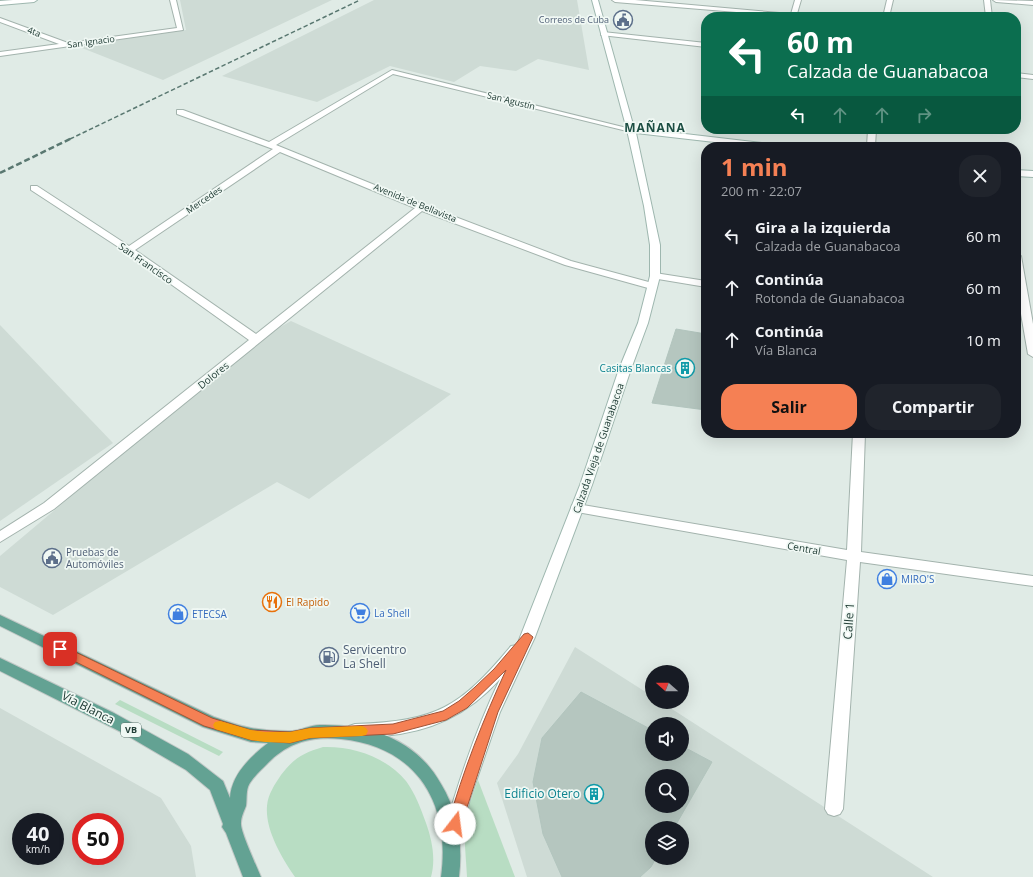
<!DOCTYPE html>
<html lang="es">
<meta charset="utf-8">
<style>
:root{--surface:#171b24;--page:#20242c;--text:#f1f3f6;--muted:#9ea1a6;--accent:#f58054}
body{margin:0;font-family:"Open Sans",sans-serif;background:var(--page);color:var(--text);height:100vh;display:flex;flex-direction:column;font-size:15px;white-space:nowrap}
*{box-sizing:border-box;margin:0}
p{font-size:13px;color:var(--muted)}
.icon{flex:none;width:22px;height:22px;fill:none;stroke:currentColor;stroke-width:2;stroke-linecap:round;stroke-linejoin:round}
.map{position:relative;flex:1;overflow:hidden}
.panel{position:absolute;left:701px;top:142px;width:320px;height:296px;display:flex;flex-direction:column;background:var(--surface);border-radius:16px;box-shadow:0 4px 16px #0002}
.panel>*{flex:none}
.guide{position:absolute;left:701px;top:12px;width:320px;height:122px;border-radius:16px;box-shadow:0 4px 16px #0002;background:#0b6e4f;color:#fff;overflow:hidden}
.needle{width:26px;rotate:291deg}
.buttons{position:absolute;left:645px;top:665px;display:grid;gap:8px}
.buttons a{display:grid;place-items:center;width:44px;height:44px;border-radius:50%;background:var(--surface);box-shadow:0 4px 16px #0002;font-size:20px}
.speed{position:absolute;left:12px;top:813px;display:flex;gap:8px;font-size:20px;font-weight:700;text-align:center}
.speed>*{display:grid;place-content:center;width:52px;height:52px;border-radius:50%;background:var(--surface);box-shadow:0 4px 16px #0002;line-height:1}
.speed small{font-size:10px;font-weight:400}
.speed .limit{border:6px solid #d22;background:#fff;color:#111}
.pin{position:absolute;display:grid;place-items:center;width:34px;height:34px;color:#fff;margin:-17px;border-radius:8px;box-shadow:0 2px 6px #0006}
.me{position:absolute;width:44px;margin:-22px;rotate:15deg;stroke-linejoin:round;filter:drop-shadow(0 0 3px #0008)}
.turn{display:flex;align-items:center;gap:14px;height:84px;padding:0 20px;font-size:18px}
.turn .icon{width:52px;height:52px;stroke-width:2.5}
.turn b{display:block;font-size:28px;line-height:34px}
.lanes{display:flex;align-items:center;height:38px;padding:0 20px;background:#0003;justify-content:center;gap:20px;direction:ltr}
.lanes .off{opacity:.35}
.round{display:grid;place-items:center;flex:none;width:42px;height:42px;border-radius:16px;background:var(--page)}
.summary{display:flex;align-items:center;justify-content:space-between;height:68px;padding:0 20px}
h1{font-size:24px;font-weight:700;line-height:30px;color:var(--accent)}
.button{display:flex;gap:8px;margin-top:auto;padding:8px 20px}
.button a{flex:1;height:46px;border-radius:16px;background:var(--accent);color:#111;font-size:16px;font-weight:700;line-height:46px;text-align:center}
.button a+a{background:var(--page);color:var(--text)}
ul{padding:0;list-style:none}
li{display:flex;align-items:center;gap:12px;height:52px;padding:0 20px}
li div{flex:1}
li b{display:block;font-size:15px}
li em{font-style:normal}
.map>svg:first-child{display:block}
.built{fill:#cedbd5;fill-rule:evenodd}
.green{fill:#b8ddc3}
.building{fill:#b5c6bf;stroke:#b2c5be;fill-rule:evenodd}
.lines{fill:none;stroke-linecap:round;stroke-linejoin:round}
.street-casing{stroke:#a3b3ad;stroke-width:2}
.secondary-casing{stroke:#9eb7af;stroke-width:2}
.primary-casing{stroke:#c1c8c6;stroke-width:2}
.street{fill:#fff;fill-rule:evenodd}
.secondary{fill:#fff;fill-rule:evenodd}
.primary{fill:#63a293;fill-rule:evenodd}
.rail-far1{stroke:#5a7871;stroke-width:1.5;stroke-dasharray:4.5 2.5;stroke-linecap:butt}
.rail{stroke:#5a7871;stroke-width:2.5;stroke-dasharray:6 3;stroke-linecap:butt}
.route{fill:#f58054;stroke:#9f5337}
.slow{fill:#f59e0b}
.labels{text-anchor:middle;stroke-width:3.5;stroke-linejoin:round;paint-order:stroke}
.far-service-label{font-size:9px;fill:#4e5e75;stroke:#f0f8f4;text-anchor:end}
.far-street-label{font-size:9px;fill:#203c35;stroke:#f0f8f4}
.shield{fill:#f0f8f4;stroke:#5e746e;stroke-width:1}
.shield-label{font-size:9px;font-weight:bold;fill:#203c35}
.street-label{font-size:10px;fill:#203c35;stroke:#f0f8f4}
.culture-label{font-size:10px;fill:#0d838f;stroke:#f0f8f4;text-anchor:end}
.service-label{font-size:10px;fill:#4e5e75;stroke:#f0f8f4;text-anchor:start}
.shop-label{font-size:10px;fill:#366cbe;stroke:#f0f8f4;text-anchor:start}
.food-label{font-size:10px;fill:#c56008;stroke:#f0f8f4;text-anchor:start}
.far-district-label{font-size:12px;font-weight:bold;letter-spacing:1px;fill:#1c4e43;stroke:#f0f8f4}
.near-street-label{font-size:12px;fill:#203c35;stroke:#f0f8f4}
.near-service-label{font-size:12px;fill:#4e5e75;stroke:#f0f8f4;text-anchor:start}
.near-culture-label{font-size:12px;fill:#0d838f;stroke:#f0f8f4;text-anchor:end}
</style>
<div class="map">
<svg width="1033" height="877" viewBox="0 0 1033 877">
<rect width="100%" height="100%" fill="#e0ebe6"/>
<g class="built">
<path d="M180 0H332L163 80 77 46 186 30Z"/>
<path d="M374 0H577L589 70 538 59 516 71 480 66 454 82 390 66 317 102 222 76Z"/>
<path d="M291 321 451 394 309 499 277 482 53 615 0 587V556L257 340Z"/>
<path d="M0 325 113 443 0 521Z"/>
<path d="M575 647 652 696V702H661L933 877H527L497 783 518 754ZM652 724H682V754H652ZM652 776H682V806H652ZM652 828H682V858H652Z"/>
<path d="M0 708 161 798 191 846 196 877H0ZM21 822H55V856H21ZM81 822H115V856H81Z"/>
</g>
<g class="green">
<path d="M120 700 223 752 219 756 115 704Z"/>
<path d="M323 747C353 746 386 757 406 781 415 793 421 809 426 823 432 840 436 859 431 877H295C282 858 265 830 267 806 268 794 275 784 281 775 294 758 303 753 323 747Z"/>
<path d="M478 780 515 877H467L465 846V816Z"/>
</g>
<g class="building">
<path d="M676 329 706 334V410L652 403Z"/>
<path d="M581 692 652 730V754H682V746L712 762 674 828H652V858H656L651 867 640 877H562L543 834 533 782 542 738ZM652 776H682V806H652Z"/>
</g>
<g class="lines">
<defs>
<g id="street">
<path d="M170 0H176L183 30 0 56V52L59 44 0 22V18L68 43 177 28Z"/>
<path d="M612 0H635L791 14 795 0H801L796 17 615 2Z"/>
<path d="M887 0H893L889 17H883Z"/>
<path d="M984 0H990L992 17H986Z"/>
<path d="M993 0 1033 1V5L996 2Z"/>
<path d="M603 32 706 43V47L601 35V33Z"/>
<path d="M392 70 635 130 631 132 393 74 276 145 424 205 571 261 656 284 657 286 656 288H648L565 265 422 211 54 509 0 542V531L44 503 249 340 126 252 31 190V186H37L129 246 273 149 177 114V110H183L269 142ZM280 152 415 208 256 334 135 250Z"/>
<path d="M1016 73 1033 75V79L1016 77Z"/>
<path d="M868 129H876L875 147H867Z"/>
<path d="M1016 253 1021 256 1033 324V357L1028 354 1016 285Z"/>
<path d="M655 273 706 281V287L652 278 650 276 652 274Z"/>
<path d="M853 433H865L861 552 1033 576V586L860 562 843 809 840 814 834 816 828 814 825 809 847 560 577 512 572 511 571 508 572 505 577 504 847 550Z"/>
</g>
<g id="secondary">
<path d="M13 0H37L34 2 0 5V1Z"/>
<path d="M592 0H598L634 128 779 145 783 147H758L636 133 660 245V276L648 323 631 369 592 485 535 637 500 712 470 799 461 836 458 842 452 844 446 842 443 836C458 782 476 729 500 679 468 715 430 732 383 736 372 737 360 739 349 736L347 731 349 726 355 724C437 721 459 708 511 646L517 645 580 485 619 369 638 323 650 276V245L644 206 627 130Z"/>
<path d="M1016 170 1033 171V177L1016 176Z"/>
</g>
<path id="primary" d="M0 615 214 717C226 721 239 726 251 728 263 730 276 731 288 731 298 732 309 725 320 725 370 724 416 739 441 784 458 812 463 844 459 877H441C451 804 418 747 341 739 312 736 288 742 267 764 261 770 250 780 248 787 246 793 247 800 246 806 244 811 241 817 241 823 240 831 257 867 261 877H243L226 833 222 827 223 824 210 790 186 770 121 732 0 671V658L114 713 188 754 223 781 230 798C231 775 251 756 268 743L251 742 203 727 0 626Z"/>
</defs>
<use href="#street" class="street-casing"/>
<use href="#secondary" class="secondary-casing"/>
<use href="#primary" class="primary-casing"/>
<use href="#street" class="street"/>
<use href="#secondary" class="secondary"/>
<use href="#primary" class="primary"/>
<path class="rail-far1" d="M70 139 360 0"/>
<path class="rail" d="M0 173 72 138"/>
</g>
<path class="route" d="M528 633 533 637 498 712 460 829 455 830 450 829 448 824C463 771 483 720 506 670L467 708 446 720 393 734 310 738 290 743 251 740 204 726 56 652 54 649 56 646H63L212 718 251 730 290 732 310 728 393 724 443 711 459 701 475 687 494 669 524 634Z"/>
<path class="slow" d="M220 721 251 730 265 732H290L310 728 362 726 366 728 368 731 366 735 362 736 310 738 290 743 265 742 251 740 215 729 213 725 215 722Z"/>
<defs>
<symbol id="civic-ring" viewBox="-11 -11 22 22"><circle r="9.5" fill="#f0f8f4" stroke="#5c6f8a" stroke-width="1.5"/><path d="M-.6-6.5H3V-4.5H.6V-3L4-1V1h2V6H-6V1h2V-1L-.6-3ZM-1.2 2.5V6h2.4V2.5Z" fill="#5c6f8a"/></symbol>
<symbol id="building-ring" viewBox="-11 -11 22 22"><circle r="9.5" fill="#f0f8f4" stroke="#0f9aa8" stroke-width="1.5"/><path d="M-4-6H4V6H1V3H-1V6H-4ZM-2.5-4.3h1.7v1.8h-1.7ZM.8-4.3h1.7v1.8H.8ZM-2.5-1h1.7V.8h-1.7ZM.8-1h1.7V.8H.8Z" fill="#0f9aa8"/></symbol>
<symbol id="shop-ring" viewBox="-11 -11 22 22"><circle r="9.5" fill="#f0f8f4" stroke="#3f7fe0" stroke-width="1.5"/><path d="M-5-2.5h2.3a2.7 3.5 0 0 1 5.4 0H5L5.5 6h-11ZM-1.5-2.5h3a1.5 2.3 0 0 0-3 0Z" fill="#3f7fe0"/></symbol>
<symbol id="restaurant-ring" viewBox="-11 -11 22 22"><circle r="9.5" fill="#f0f8f4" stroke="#e8710a" stroke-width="1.5"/><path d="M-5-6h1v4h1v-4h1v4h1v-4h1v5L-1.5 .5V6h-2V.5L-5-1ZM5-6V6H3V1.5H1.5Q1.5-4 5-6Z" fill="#e8710a"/></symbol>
<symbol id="supermarket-ring" viewBox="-11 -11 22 22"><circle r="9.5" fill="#f0f8f4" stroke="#3f7fe0" stroke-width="1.5"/><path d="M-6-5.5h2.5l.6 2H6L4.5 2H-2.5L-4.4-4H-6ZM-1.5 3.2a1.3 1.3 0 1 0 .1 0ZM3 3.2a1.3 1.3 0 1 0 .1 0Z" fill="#3f7fe0"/></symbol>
<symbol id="fuel-ring" viewBox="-11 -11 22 22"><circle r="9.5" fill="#f0f8f4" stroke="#5c6f8a" stroke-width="1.5"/><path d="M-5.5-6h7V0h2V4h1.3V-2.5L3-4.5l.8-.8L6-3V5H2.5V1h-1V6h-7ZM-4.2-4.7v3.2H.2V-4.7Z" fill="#5c6f8a"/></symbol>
</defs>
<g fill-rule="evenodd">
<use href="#civic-ring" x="612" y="9" width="22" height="22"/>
<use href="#building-ring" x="674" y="357" width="22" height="22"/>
<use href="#civic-ring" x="41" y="547" width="22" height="22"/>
<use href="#shop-ring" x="876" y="568" width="22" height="22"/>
<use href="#restaurant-ring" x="261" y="591" width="22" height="22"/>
<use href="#supermarket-ring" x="349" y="602" width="22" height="22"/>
<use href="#shop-ring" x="167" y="603" width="22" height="22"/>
<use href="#fuel-ring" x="318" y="646" width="22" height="22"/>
<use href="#building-ring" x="583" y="783" width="22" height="22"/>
</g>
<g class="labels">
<g class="far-service-label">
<text x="609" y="23">Correos de Cuba</text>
</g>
<g class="far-street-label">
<text transform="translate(34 32) rotate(20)" y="3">4ta</text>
<text transform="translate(91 42) rotate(-8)" y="3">San Ignacio</text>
<text transform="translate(511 101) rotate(14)" y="3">San Agustín</text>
<text transform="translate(204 200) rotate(-34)" y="3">Mercedes</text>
<text transform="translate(415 203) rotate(22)" y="3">Avenida de Bellavista</text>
</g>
<rect class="shield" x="121" y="723" width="20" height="14" rx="3"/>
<g class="shield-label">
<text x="131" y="733">VB</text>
</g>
<g class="street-label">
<text transform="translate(146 263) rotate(35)" y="4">San Francisco</text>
<text transform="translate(213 375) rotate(-39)" y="4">Dolores</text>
<text transform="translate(598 448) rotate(-71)" y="4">Calzada Vieja de Guanabacoa</text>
<text transform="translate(804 548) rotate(10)" y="4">Central</text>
</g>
<g class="culture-label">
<text x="671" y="372">Casitas Blancas</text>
</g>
<g class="service-label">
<text x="66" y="556">Pruebas de<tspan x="66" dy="12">Automóviles</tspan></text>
</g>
<g class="shop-label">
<text x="901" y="583">MIRO'S</text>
<text x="374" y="617">La Shell</text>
<text x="192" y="618">ETECSA</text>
</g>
<g class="food-label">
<text x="286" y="606">El Rapido</text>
</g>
<g class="far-district-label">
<text x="655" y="132">MAÑANA</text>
</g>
<g class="near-street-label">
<text transform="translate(849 621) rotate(-86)" y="4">Calle 1</text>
<text transform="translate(88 708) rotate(27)" y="4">Vía Blanca</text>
</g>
<g class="near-service-label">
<text x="343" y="654">Servicentro<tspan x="343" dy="14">La Shell</tspan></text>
</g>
<g class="near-culture-label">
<text x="580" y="798">Edificio Otero</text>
</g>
</g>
</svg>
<div class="buttons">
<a><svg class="needle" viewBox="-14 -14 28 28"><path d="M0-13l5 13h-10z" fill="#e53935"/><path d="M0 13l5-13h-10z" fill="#9ea1a6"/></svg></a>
<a><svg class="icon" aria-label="sound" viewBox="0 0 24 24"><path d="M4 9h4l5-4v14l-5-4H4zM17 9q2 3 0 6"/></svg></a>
<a><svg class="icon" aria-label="search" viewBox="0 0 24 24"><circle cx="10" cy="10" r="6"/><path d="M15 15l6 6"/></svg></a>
<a><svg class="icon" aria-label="layers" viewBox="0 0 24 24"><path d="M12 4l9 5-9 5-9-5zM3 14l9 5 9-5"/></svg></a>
</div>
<div class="speed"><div>40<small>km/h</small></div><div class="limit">50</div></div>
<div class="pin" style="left:60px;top:649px;background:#d93025"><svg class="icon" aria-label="arrive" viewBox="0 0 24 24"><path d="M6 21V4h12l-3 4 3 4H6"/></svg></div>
<svg class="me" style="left:455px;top:824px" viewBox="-20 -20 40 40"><circle r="19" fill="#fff"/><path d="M0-13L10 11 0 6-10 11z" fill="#f58054"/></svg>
<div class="guide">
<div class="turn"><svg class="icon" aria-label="left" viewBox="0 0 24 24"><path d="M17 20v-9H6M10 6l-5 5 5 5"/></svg><div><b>60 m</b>Calzada de Guanabacoa</div></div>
<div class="lanes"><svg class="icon" aria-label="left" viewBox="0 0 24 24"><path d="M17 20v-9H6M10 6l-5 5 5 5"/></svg><svg class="icon off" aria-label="ahead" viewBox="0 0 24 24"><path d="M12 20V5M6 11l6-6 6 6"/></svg><svg class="icon off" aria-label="ahead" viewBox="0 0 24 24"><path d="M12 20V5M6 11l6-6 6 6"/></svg><svg class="icon off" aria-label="right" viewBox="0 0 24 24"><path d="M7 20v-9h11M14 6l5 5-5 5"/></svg></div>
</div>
<section class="panel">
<div class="summary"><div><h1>1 min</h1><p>200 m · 22:07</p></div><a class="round"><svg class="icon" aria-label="close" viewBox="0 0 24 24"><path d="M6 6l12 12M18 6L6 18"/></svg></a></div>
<ul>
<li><svg class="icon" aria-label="left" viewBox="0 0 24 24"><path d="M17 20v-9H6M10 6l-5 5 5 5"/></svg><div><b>Gira a la izquierda</b><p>Calzada de Guanabacoa</p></div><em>60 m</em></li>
<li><svg class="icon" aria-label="ahead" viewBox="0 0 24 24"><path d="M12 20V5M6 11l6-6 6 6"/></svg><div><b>Continúa</b><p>Rotonda de Guanabacoa</p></div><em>60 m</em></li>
<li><svg class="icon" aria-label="ahead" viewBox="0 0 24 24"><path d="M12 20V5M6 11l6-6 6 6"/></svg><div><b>Continúa</b><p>Vía Blanca</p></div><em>10 m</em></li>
</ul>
<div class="button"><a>Salir</a><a>Compartir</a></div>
</section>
</div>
